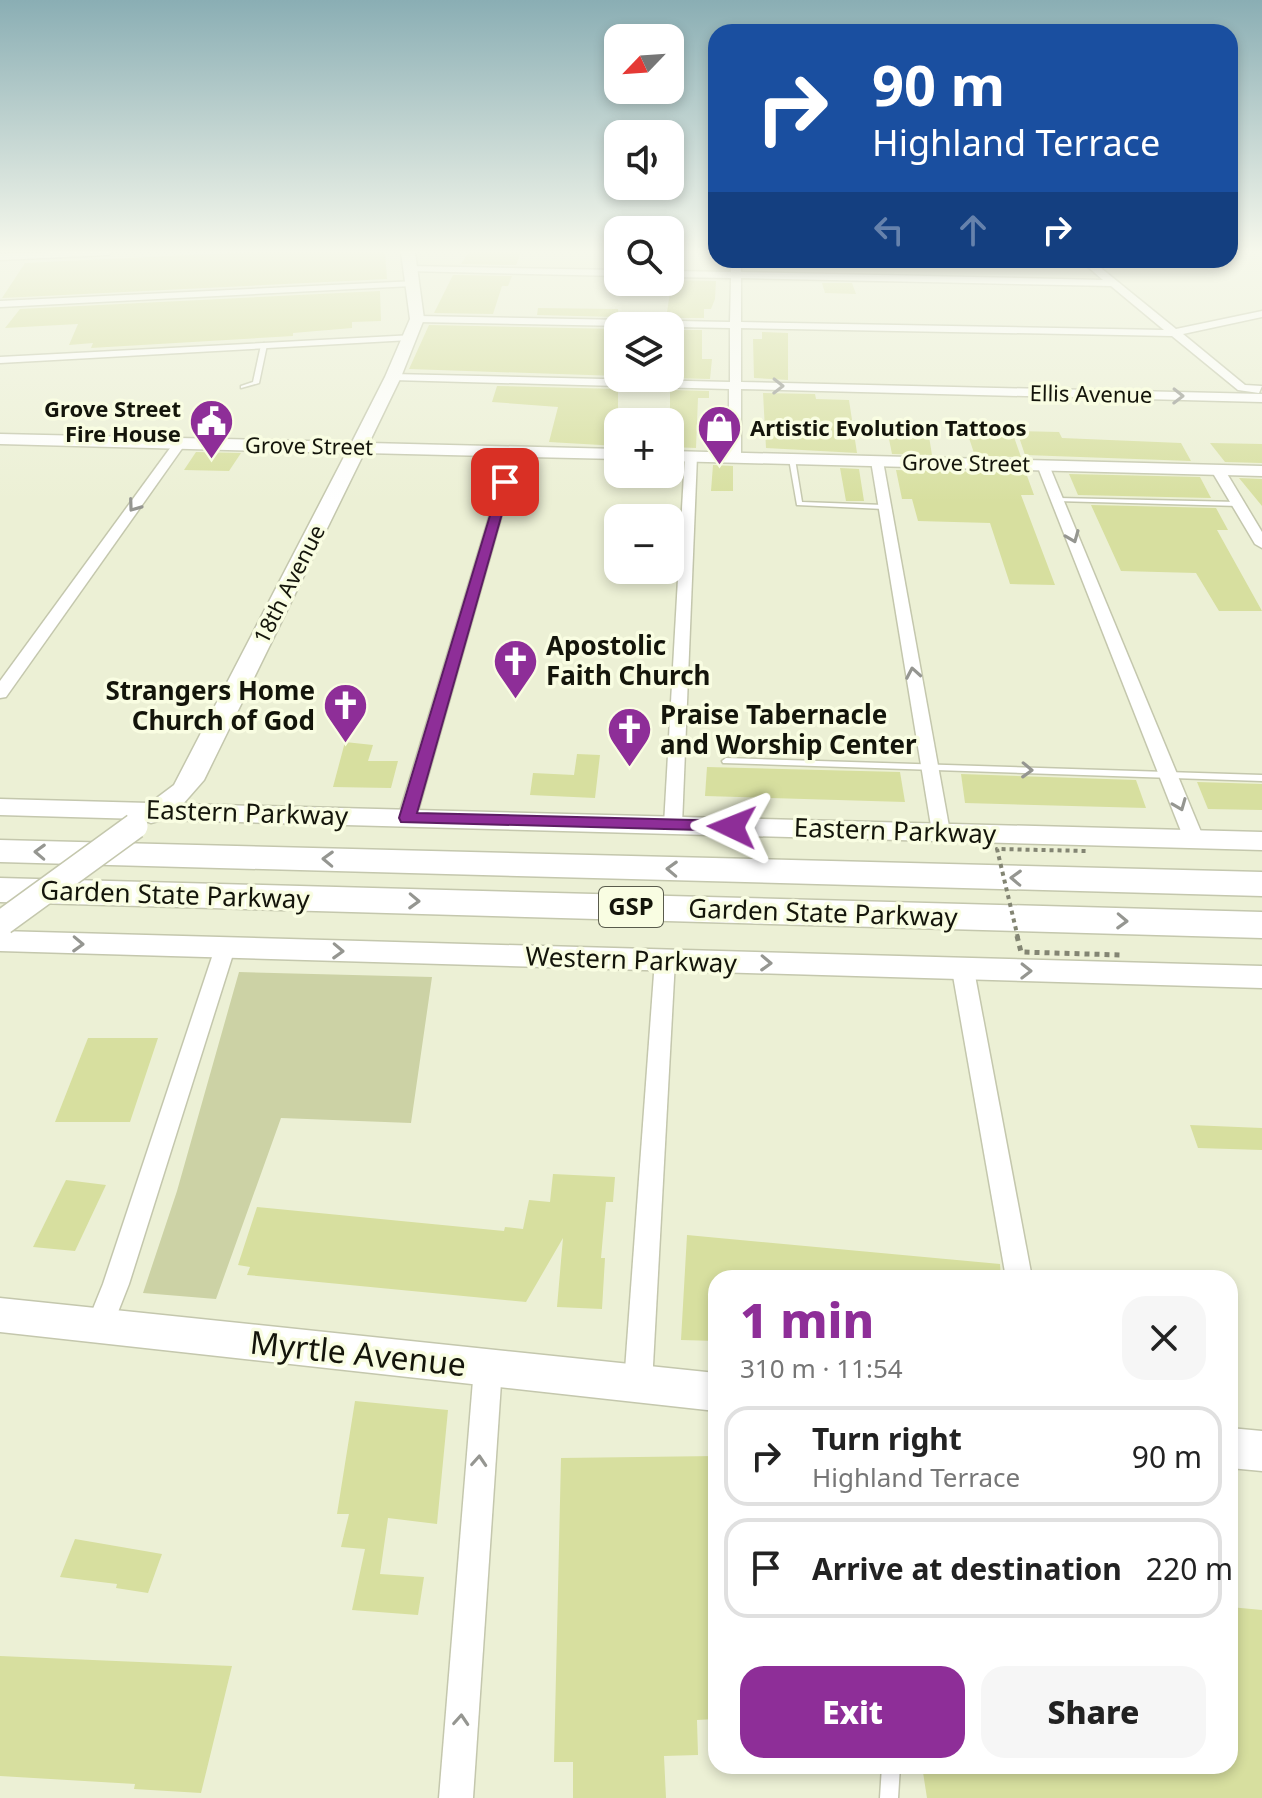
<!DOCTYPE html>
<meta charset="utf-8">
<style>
:root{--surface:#fff;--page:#f6f6f6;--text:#222;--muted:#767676;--line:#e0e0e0;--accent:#8e2e98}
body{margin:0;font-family:"Noto Sans",sans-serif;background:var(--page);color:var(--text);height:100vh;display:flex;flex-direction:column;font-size:30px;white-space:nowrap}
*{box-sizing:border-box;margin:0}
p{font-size:26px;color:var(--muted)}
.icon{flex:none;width:44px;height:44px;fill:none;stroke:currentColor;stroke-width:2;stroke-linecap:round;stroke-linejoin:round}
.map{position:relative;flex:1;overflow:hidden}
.drawer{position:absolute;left:708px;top:1270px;width:530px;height:504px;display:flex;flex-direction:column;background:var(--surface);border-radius:24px;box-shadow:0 4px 12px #0003}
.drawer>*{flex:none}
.banner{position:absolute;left:708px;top:24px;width:530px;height:244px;border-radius:24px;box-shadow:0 4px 12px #0003;background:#1a4fa0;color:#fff;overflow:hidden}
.needle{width:52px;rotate:245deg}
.tools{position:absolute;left:604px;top:24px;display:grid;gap:16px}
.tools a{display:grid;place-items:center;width:80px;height:80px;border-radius:16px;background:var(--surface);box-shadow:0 4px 12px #0003;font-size:40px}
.pin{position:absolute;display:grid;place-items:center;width:68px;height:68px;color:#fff;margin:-34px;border-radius:16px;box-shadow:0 4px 12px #0006}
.me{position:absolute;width:88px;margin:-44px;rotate:272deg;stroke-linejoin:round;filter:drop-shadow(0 0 6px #0008)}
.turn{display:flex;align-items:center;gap:28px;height:168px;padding:0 32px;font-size:36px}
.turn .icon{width:104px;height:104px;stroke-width:2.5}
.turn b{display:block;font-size:56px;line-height:68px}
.lanes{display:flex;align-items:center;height:76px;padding:0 32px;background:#0003;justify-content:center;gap:40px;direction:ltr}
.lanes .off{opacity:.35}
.round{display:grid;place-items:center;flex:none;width:84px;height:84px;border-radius:24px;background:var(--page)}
.headline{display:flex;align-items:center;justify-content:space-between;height:136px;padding:0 32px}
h1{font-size:48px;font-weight:800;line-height:60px;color:var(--accent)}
.primary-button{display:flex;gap:16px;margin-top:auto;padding:16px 32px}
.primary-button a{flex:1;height:92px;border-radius:24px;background:var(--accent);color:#fff;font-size:32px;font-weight:800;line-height:92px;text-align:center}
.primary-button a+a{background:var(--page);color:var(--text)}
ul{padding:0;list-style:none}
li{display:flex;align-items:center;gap:24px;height:100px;margin:0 16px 12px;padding:0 16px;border:4px solid var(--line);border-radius:24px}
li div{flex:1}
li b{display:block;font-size:30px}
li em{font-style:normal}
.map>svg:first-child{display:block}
.green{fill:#ccd2a5}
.building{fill:#d7df9f}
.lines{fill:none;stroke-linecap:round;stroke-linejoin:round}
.lane-casing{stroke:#c4c7ad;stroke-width:3}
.street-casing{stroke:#c4c7ad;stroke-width:3}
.secondary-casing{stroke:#c4c7ad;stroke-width:3}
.highway-casing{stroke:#c4c7ad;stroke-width:3}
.lane{fill:#fff;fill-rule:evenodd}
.street{fill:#fff;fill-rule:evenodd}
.secondary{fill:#fff;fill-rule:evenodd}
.highway{fill:#fff;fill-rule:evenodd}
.secondary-bridge-casing{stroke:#c4c7ad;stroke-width:28;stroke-linecap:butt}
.path-bridge-far1{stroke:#838573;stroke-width:4;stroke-dasharray:4 4;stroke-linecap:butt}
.path-bridge{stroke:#838573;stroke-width:5;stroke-dasharray:5 5;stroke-linecap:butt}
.secondary-bridge{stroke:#fff;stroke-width:25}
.oneway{stroke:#959691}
.route{fill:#8e2e98;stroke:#5c1e63;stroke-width:2}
.labels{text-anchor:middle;stroke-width:7;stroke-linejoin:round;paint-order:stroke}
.far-street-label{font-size:22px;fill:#14150b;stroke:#f9fde2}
.far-poi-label{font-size:22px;font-weight:bold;fill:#14150b;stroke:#f9fde2;text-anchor:end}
.shield{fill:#f9fde2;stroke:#595b4c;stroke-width:2}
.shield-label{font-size:24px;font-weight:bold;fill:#14150b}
.poi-label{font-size:26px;font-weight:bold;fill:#14150b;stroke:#f9fde2;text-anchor:start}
.street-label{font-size:26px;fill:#14150b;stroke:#f9fde2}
.near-street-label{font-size:32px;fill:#14150b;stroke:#f9fde2}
</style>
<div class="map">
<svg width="1262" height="1798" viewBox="0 0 1262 1798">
<rect width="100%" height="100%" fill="#ecf0d5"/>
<path class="green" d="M239 972 432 977 411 1123 281 1118 216 1299 143 1293 177 1191Z"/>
<g class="building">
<path d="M252 252H385L387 279 2 298 25 263Z"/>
<path d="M469 252H521L516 265 461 264Z"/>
<path d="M453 275 512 276 508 286H502L493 314 434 313Z"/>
<path d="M672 280 716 281 715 299 711 309H704V318H666Z"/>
<path d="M822 283H852L856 294 825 293Z"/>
<path d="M380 291 381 321 352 322V328L293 333V336L91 348 93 343 69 345 78 324 5 328 20 309Z"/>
<path d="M538 308 618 309V317L537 315Z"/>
<path d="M429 325 618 329V376L409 369Z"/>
<path d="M670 330H702V359H712L710 379 670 378Z"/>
<path d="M762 332 788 333V380L754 378 753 339H762Z"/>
<path d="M497 386 618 389V420L605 424 609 430H618V446L549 442 558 407 492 402Z"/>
<path d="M670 390 709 391V398H698L696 448 670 447Z"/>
<path d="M763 393 815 394 816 399 849 400 857 453 766 448Z"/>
<path d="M886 424H927L932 455 892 454Z"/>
<path d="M1017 431 1059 432 1062 438 1181 443 1191 461 1025 455Z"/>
<path d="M968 435 1014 437 1021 457 975 456Z"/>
<path d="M1210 443 1262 444V463L1225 462Z"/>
<path d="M196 452 241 453 229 471 184 470Z"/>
<path d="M713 465 733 466V491H711Z"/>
<path d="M840 468 859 469 864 501H846Z"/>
<path d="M896 470 1026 473 1034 495H1021L1055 585 1010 584 990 523 918 521 912 499H902Z"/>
<path d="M1069 474 1200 477 1211 498 1078 495Z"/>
<path d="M1239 478 1262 479V506Z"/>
<path d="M1091 505 1216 508 1228 530H1217L1262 611H1219L1196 573 1121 571Z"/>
<path d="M345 742 373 745 368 761H398L391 788 333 787Z"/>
<path d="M577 754 600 755 595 798 530 795 533 773 574 775Z"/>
<path d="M707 767 900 772 905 802 705 796Z"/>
<path d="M961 774 1136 780 1146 808 965 803Z"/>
<path d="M1197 782 1262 784V810L1208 809Z"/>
<path d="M88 1038H158L130 1122H55Z"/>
<path d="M1190 1125 1262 1128V1150L1198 1148Z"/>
<path d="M553 1174 615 1177 613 1202H606L601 1258H605L602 1309 557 1307 563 1238 526 1302 247 1275 250 1267 238 1265 257 1207 504 1231 505 1227 523 1229 529 1200 550 1202Z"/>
<path d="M66 1180 106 1185 75 1251 33 1247Z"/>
<path d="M687 1235 1000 1264 1001 1278H716V1341L681 1340Z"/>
<path d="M355 1401 448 1410 437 1524 388 1518 380 1574 424 1577 418 1615 352 1610 365 1549 341 1547 349 1514H337Z"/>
<path d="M716 1456V1719L697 1720 698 1755 664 1756 666 1798H573V1762H554L561 1458Z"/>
<path d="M75 1539 162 1554 148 1593 116 1588 117 1584 60 1577Z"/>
<path d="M1230 1607 1262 1610V1798H927L922 1766H1230Z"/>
<path d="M0 1656 232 1666 201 1793 134 1789 135 1784 0 1776Z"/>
</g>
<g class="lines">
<defs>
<g id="lane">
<path d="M264 343 267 345 259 383 241 388V386L253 382 261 345Z"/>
<path d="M618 423V427H611L608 425 611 423Z"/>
<path d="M792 457 795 459 802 502 884 505 887 507 884 509 797 505 789 459Z"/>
<path d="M1058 498 1239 502 1242 504 1239 506 1056 501V499Z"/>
<path d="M726 758 1262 775V781L723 763 722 761Z"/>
<path d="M882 1766H900L898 1798H880Z"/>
</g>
<g id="street">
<path d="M52 252H113L108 255 0 260V254Z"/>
<path d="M731 260H741V272L1103 280 1080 260H1091L1176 329 1262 311V317L1183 334 1245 385 1262 386 1259 393 1238 390 1172 336 741 328V382L1262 394V402L741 389V457L735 461 729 457V389L393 380 387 377 393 374 730 382V328L417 322 412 319 417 316 730 322 731 278 670 277V271L731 272ZM741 278 1111 286 1164 330 741 322Z"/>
<path d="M410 266 618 270V276L407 271Z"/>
<path d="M416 281 417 283 412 286 0 307V301Z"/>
<path d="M414 335 415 337 410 340 0 363V357Z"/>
<path d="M176 440 186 443 6 697 0 698V681Z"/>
<path d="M510 448 520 451 416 818 414 822H400L398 818Z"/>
<path d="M691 452 697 456 682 825 673 831 664 825 685 456Z"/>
<path d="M877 457 883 461 950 832 941 838 932 832 871 461Z"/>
<path d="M1043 461 1049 465 1204 839 1201 843H1187L1184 839 1037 465Z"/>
<path d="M1213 467H1223L1262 532V548L1255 544 1211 470Z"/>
<path d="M225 941 232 943 235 948 129 1284 109 1335 99 1338 89 1335 86 1326 103 1284 215 948 218 943Z"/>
<path d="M665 952 672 955 675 960 652 1384 648 1393 638 1397 628 1393 624 1384 655 960 658 955Z"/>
<path d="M963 962 970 965 974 970 1032 1278H1006L952 970 956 965Z"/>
<path d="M488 1355 498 1359 502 1368 473 1798H439L474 1368 478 1359Z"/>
</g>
<g id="secondary">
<path d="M401 252H415L424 319 401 377 369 443 618 449V459L364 453 204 780 183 804 1262 832V850L162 820 151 823 141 819 0 815V799L150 803 174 785 346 453 0 444V434L352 442 385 377 410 319Z"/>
<path d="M670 451 1262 466V476L670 461Z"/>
<path d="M0 931 1262 966V988L0 951Z"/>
<path d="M0 1298 716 1373V1411L0 1332Z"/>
<path d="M1230 1428 1262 1431V1471L1230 1468Z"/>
</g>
<g id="highway">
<path d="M0 840 1262 872V896L0 862Z"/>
<path d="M0 878 1262 912V938L0 902Z"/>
</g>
</defs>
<use href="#lane" class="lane-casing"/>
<use href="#street" class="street-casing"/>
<use href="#secondary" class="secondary-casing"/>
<use href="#highway" class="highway-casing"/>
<use href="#lane" class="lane"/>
<use href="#street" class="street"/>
<use href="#secondary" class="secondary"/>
<use href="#highway" class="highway"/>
<defs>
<path id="secondary-bridge" d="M3 922 135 826"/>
</defs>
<use href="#secondary-bridge" class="secondary-bridge-casing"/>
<path class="path-bridge-far1" d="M1018 938 997 849 1087 851"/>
<path class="path-bridge" d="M1017 936 1021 952 1122 955"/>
<use href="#secondary-bridge" class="secondary-bridge"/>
</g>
<defs><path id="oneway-chevron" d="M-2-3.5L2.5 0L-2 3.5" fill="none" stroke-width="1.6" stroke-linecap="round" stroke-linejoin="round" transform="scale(2)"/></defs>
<g class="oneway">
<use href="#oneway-chevron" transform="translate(778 386) rotate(1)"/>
<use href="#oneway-chevron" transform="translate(1178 396) rotate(1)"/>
<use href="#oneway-chevron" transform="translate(134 506) rotate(126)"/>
<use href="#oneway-chevron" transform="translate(1073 537) rotate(68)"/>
<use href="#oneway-chevron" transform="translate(913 673) rotate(-100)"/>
<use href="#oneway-chevron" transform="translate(1027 770) rotate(2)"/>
<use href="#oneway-chevron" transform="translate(1180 805) rotate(68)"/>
<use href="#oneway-chevron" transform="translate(40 852) rotate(-178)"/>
<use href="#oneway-chevron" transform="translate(328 859) rotate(-178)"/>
<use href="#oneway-chevron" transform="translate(672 869) rotate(-178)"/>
<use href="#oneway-chevron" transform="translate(1016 878) rotate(-178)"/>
<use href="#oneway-chevron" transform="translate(414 901) rotate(2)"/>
<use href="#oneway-chevron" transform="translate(1122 921) rotate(2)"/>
<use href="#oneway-chevron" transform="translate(78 944) rotate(2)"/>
<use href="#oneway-chevron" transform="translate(338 951) rotate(2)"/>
<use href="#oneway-chevron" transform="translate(766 963) rotate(2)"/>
<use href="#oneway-chevron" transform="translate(1026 971) rotate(1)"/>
<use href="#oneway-chevron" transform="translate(479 1461) rotate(-86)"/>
<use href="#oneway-chevron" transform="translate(461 1720) rotate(-86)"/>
</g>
<linearGradient id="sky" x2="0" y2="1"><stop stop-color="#8aaeb4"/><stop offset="0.5" stop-color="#f6f8ec"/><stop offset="1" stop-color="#f6f8ec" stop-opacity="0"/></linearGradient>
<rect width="1262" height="503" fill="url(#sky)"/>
<path class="route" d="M501 479 511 482 417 813 732 821 738 823 741 827 738 831 401 822 399 818Z"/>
<defs>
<symbol id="civic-pin" viewBox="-11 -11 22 30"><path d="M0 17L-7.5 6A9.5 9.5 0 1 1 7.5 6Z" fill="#8e2e98" stroke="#f9fde2"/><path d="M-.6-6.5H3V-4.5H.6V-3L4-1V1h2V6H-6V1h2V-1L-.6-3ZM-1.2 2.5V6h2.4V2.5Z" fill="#fff"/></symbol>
<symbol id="shop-pin" viewBox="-11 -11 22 30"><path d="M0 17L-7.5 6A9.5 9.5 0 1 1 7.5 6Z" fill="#8e2e98" stroke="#f9fde2"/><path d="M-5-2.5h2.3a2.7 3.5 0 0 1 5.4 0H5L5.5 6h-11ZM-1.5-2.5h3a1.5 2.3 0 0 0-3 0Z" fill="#fff"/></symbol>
<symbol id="church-pin" viewBox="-11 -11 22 30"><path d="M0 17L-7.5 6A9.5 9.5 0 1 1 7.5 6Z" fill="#8e2e98" stroke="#f9fde2"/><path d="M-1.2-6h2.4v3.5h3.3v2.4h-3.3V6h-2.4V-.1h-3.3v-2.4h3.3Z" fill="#fff"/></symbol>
</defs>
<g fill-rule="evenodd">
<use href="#civic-pin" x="186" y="396" width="51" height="69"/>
<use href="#shop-pin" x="694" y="402" width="51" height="69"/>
<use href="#church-pin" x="490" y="636" width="51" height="69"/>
<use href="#church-pin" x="320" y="680" width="51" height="69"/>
<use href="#church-pin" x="604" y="704" width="51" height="69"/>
</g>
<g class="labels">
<g class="far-street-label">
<text transform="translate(1091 394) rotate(1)" y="8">Ellis Avenue</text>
<text transform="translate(309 446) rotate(1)" y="8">Grove Street</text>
<text transform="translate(966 463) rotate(1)" y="8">Grove Street</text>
<text transform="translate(289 584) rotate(-63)" y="8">18th Avenue</text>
</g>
<g class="far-poi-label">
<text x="181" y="417">Grove Street<tspan x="181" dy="25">Fire House</tspan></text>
<text x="750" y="436" text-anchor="start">Artistic Evolution Tattoos</text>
</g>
<rect class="shield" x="599" y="887" width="64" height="40" rx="6"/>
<g class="shield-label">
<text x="631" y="915">GSP</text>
</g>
<g class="poi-label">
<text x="546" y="655">Apostolic<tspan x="546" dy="30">Faith Church</tspan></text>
<text x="315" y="700" text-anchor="end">Strangers Home<tspan x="315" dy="30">Church of God</tspan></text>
<text x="660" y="724">Praise Tabernacle<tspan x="660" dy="30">and Worship Center</tspan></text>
</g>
<g class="street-label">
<text transform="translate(247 813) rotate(2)" y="9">Eastern Parkway</text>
<text transform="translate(895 831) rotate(2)" y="9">Eastern Parkway</text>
<text transform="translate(175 895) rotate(2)" y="9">Garden State Parkway</text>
<text transform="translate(823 913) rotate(2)" y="9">Garden State Parkway</text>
<text transform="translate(631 960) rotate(2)" y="9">Western Parkway</text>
</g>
<g class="near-street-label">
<text transform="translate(358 1354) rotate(6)" y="11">Myrtle Avenue</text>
</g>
</g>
</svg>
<div class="tools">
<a><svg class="needle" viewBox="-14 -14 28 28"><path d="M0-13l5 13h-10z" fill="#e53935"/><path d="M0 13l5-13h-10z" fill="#767676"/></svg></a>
<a><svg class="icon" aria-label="sound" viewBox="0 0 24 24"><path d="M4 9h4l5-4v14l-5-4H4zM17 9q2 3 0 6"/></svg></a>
<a><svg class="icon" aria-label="search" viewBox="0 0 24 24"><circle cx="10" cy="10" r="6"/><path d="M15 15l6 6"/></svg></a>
<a><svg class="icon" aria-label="layers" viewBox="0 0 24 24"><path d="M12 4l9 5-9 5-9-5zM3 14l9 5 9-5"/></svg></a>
<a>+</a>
<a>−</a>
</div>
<div class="pin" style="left:505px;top:482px;background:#d93025"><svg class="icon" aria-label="arrive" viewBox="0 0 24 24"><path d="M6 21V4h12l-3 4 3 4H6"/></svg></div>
<svg class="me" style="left:732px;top:827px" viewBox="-20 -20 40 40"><path d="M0-17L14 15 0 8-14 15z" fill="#8e2e98" stroke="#fff" stroke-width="4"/></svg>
<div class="banner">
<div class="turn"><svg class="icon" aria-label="right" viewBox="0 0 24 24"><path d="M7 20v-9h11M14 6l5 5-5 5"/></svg><div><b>90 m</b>Highland Terrace</div></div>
<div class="lanes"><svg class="icon off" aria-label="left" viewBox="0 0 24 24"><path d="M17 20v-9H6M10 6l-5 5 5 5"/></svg><svg class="icon off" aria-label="ahead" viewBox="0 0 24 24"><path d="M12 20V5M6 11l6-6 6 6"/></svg><svg class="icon" aria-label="right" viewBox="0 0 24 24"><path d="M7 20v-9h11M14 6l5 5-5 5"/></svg></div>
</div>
<section class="drawer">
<div class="headline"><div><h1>1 min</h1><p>310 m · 11:54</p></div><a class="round"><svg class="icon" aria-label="close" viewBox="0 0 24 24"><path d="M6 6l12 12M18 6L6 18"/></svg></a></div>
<ul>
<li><svg class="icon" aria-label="right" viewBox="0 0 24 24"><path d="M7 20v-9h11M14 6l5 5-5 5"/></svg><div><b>Turn right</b><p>Highland Terrace</p></div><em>90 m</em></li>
<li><svg class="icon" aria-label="arrive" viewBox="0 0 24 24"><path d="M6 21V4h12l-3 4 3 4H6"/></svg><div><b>Arrive at destination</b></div><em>220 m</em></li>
</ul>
<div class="primary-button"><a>Exit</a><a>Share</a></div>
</section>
</div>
